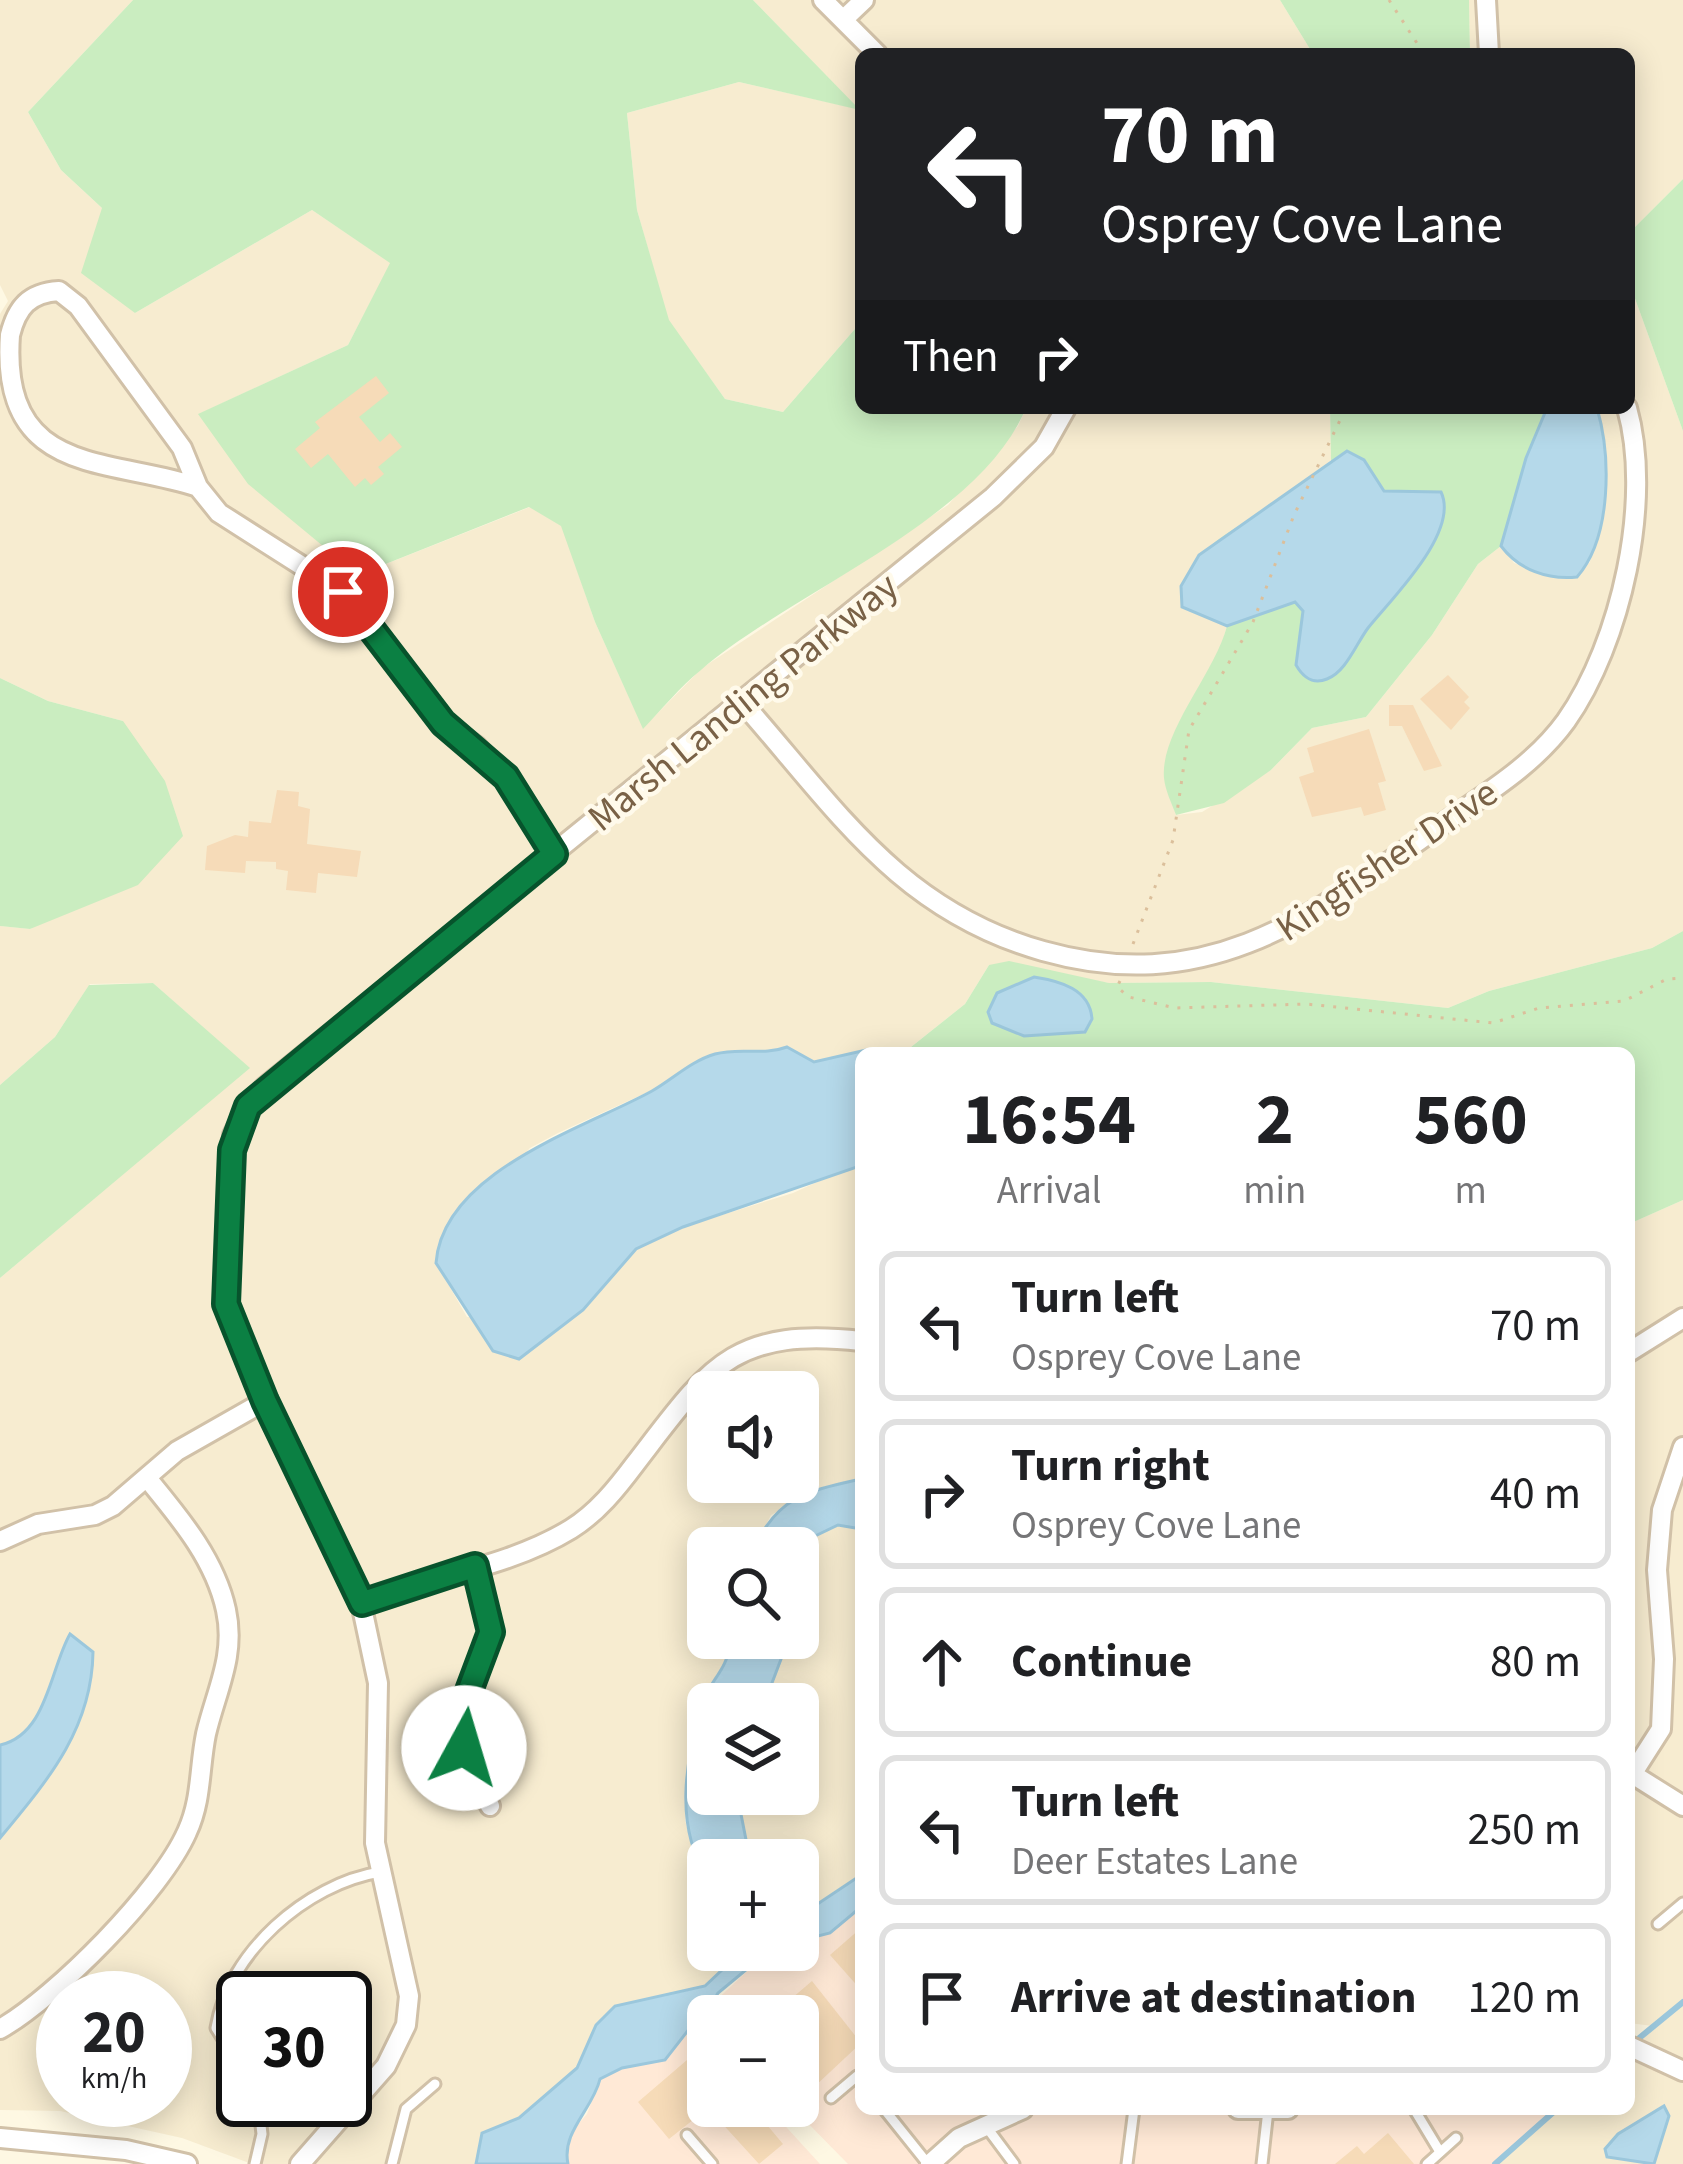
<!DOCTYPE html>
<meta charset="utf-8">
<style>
:root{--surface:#fff;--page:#f6f6f6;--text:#202124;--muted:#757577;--line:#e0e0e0}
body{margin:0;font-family:"Source Sans 3",sans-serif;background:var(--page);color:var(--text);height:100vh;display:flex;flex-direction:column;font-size:45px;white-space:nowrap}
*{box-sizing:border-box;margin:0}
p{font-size:39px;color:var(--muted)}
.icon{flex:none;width:66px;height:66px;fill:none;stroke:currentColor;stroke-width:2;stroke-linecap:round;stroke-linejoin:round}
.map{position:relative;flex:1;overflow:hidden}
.details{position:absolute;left:855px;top:1047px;width:780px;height:1068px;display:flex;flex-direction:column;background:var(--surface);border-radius:18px;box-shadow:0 6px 30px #0003}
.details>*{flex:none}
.hud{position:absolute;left:855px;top:48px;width:780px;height:366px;border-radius:18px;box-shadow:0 6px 30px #0003;background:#202124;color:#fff;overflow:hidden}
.tools{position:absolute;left:687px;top:1371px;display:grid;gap:24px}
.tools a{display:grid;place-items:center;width:132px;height:132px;border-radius:18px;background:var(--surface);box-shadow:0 6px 30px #0003;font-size:60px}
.speed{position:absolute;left:36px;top:1971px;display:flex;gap:24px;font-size:60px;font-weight:700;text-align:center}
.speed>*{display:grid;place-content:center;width:156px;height:156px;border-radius:50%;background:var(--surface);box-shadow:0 6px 30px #0003;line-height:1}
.speed small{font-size:30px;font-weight:400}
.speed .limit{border:6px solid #111;border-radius:18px;background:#fff;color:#111}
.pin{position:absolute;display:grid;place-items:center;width:102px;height:102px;color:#fff;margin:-51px;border:6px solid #fff;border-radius:50%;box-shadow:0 3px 12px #0007}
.me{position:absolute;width:132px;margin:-66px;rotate:6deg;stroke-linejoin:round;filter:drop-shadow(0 0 9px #0008)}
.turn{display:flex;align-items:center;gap:42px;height:252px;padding:0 48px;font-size:54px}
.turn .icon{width:156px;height:156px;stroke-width:2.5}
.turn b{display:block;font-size:84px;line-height:102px}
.then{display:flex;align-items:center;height:114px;padding:0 48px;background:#0003;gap:24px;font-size:45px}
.eta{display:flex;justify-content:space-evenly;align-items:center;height:204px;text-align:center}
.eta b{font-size:72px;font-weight:700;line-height:84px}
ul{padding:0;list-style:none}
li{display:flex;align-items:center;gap:36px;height:150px;margin:0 24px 18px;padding:0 24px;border:6px solid var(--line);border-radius:18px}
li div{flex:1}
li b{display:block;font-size:45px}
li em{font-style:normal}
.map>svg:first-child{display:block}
.residential{fill:#f7ecd0;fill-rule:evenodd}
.commercial{fill:#ffe9d6}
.green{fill:#caedc0}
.water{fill:#b5d9ea;stroke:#9bc7dc;stroke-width:3}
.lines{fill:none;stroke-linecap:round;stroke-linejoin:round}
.stream{stroke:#9bc7dc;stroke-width:6}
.building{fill:#f6dbb8}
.lane-casing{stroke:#d1c1a8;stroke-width:15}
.street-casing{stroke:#d1c1a8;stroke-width:24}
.path{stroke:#dbbf9b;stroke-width:3;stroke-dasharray:3 9;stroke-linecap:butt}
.lane{stroke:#fff;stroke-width:9}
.street{stroke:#fff;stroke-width:18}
.route-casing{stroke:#07532c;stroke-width:30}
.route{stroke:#0b8043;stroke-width:21}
.labels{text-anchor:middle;stroke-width:9;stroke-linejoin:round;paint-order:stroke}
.street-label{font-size:39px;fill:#796146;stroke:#fffaeb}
</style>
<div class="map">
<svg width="1683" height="2164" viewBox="0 0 1683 2164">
<rect width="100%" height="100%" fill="#fef8e3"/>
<g class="residential">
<path d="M0 0H133L28 112 61 170 102 208 135 313 312 210 391 263 348 345 199 414 358 575 530 507 562 526 595 622 643 728 702 668 948 505 1018 426 1026 408H1330L1331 460 1295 493 1237 527 1182 607 1227 626 1218 658 1178 725 1164 775 1176 815 1202 812 1271 770 1312 728 1366 717 1432 635 1478 564 1501 546 1514 563 1560 579 1577 577 1590 562 1604 476V433L1597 408H1629V282L1683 431V931L1652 948 1489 991 1448 1008 1211 982 1109 983 989 965 965 1004 906 1051 866 1050 814 1062 782 1048 765 1054 738 1051 558 1133 530 1148 437 1248 436 1263 467 1317 583 1310 636 1249 683 1227 793 1193 861 1162V1479L823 1487 771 1515 754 1548H708V1638H732L727 1666 703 1701 685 1820 693 1853 708 1878V1950H725L724 1968 705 1986 638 2002 587 2043 577 2068 519 2118 482 2133 476 2164H252L182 2138 60 2111 0 2110V1278L249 1068 153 983 90 984 55 1037 0 1085V926L31 929 123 721 48 701 0 678V314L8 301 0 285ZM708 1392H798V1482H708ZM63 1998H165V2100H63ZM243 1998H345V2100H243Z"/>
<path d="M753 0H1280L1313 54H861V322L783 412 725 399 668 320 637 210 627 113 739 82 858 109Z"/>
<path d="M1469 0H1683V179L1635 227 1629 255V54H1470Z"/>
<path d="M1683 1200V2164H1495L1557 2109H1629V2046L1653 2026 1629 2023V1224Z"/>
<path d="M838 1525 861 1529V1875L798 1917V1860H750L737 1794H798V1704H764L789 1638H798V1586L813 1537Z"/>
</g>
<g class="commercial">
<path d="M861 1907V2109H1557L1495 2164H848L791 2106H798V2016H716L711 2005 770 1950H798V1941L830 1933Z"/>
<path d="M694 2023 708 2039V2106H767L820 2164H568L565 2150 573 2130 587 2114 600 2079 622 2068 665 2060Z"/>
</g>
<g class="green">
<path d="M133 0H753L860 110 739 82 627 113 637 210 669 320 725 399 783 412 861 322V408H1026C978 522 792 591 701 670 680 687 662 709 643 729L595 622 561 526 529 507 358 575 248 484 198 414 348 345 390 263 312 210 135 313 81 273 102 208 61 170 28 112Z"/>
<path d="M1280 0H1469L1470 54H1313Z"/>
<path d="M1683 179V431L1629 282 1635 227Z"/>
<path d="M1330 408H1547L1526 458 1501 546 1478 564 1432 635 1366 717 1312 728 1271 770 1224 803 1176 815C1172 804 1165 790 1164 778 1160 732 1215 673 1227 626L1182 607C1179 543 1252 524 1295 492 1308 483 1319 471 1331 461Z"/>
<path d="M0 678 48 701 123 721 165 781 183 836 138 885 30 929 0 926Z"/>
<path d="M1683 931V1200L1629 1224V1053L906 1051 965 1004 989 965 1009 961 1109 983 1211 982 1448 1008 1489 991 1652 948Z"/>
<path d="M153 983 250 1068 0 1278V1085L55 1037 89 985Z"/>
</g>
<g class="water">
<path d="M1547 408H1597C1611 456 1612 537 1577 577 1548 580 1519 570 1501 546L1526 458Z"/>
<path d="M1347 451 1364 460 1384 491 1441 492C1460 532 1392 598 1368 628 1356 644 1346 672 1327 679 1312 685 1303 677 1296 665L1303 611 1295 602 1227 626 1182 607 1181 586 1199 555Z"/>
<path d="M1034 977C1060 981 1090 989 1092 1019L1085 1032 1024 1036 992 1023 988 1012 997 993Z"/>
<path d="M787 1047 814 1062 866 1050 907 1053H861L857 1167 683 1227 636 1249 583 1310 519 1359 493 1351 436 1263C443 1171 585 1128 652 1091 673 1079 691 1061 715 1054 740 1047 763 1056 787 1047Z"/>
<path d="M861 1479V1529L838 1525 813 1537 798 1586V1548H754C778 1496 808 1491 861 1479Z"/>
<path d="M70 1634 93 1652C92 1729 48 1780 0 1838V1745C47 1735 50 1669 70 1634Z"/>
<path d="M732 1638H789L764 1704H708V1794H737L750 1860H708V1878C674 1828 685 1761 702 1705 710 1678 726 1675 732 1638Z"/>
<path d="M861 1875V1907L830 1933 798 1941V1917Z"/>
<path d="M725 1950H770L718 1993 711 2005 716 2016H708V2039L693 2024 665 2060 622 2068 600 2079C593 2109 561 2132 568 2164H476L482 2133 519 2118 577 2068 596 2025 615 2006 705 1986 724 1968Z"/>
<path d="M1664 2106 1669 2116 1654 2164 1607 2157 1605 2149 1618 2134Z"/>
</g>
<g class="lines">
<g class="stream">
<path d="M1632 2044 1683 2002"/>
<path d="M1495 2164 1557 2109"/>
</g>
</g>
<g class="building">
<path d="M376 376 389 393 359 417 380 442 390 433 402 447 378 467 384 474 371 485 365 478 355 487 328 454 311 468 295 449 320 428 315 422Z"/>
<path d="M1448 675 1469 697 1464 702 1470 708 1451 730 1420 699Z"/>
<path d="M1389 705H1413L1442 766 1424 771 1402 726H1389Z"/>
<path d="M1369 729 1386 781 1378 783 1386 810 1364 816 1361 807 1312 817 1299 777 1314 772 1307 748Z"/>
<path d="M277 790 299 792 298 806 310 809 307 844 361 851 357 877 318 873 316 893 286 890 288 871 276 869V862L246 861 245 873 205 870 207 846 235 835 248 837 249 821 271 823Z"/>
<path d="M861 1928V1990L830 1955Z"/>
<path d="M812 1981 861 2043 798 2102V2016H771Z"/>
<path d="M701 2048 708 2056V2106H751L783 2144 759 2164 708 2108 669 2139 638 2102Z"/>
<path d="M1388 2133 1414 2164H1335L1357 2146 1364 2154Z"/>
</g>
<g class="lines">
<defs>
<g id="lane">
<path d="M1658 1924 1683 1903"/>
<path d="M243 2071 216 2028C228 1953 306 1884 380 1872"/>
<path d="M831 2098 857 2076 861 2081"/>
<path d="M884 2109 928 2164"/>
<path d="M1414 2109 1440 2152"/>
<path d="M985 2125 1014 2164"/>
<path d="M687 2135 712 2164"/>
<path d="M255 2164 262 2134 258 2100"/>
<path d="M392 2164 406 2109 435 2084"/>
<path d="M1127 2164 1134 2109"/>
<path d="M1262 2164 1268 2110"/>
<path d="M1427 2164 1456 2138"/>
</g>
<g id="street">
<path d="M823 0 877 54"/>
<path d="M1486 0 1489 54"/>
<path d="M844 19 864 0"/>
<path d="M198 487C109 457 0 478 10 335 17 307 29 293 59 291L78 306 182 448 198 487 219 513 343 592 443 723 476 746 505 777 554 854"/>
<path d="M741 701C835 807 898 910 1043 951 1206 997 1309 919 1434 830 1480 797 1532 768 1566 721 1621 643 1653 500 1627 408"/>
<path d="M1629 1352 1683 1318"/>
<path d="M0 1541 38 1524 95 1515 113 1506 177 1451 265 1401"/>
<path d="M475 1566 491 1632 460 1723 463 1748 490 1806"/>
<path d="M361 1603C429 1577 509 1567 571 1529 597 1513 617 1488 635 1464 709 1368 731 1327 861 1341"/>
<path d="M1629 1772 1683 1806"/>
<path d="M1629 1779 1661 1729 1664 1659 1657 1570 1662 1510 1683 1447"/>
<path d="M0 2029C56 1997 161 1891 187 1832 202 1800 199 1768 206 1734 216 1691 236 1656 226 1610 215 1559 179 1517 147 1478"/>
<path d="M1629 2046 1683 2071"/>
<path d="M1238 2109H1288"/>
<path d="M0 2138 126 2150 187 2164"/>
<path d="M300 2164 386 2066 406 2025 409 1996 375 1843 378 1683 361 1603 265 1401 227 1304 233 1135 248 1106 265 1087 993 497 1044 447 1066 408"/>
<path d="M930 2164 959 2138 1023 2109"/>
</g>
</defs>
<use href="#lane" class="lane-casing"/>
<use href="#street" class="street-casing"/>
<g class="path">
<path d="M1389 0 1424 54"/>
<path d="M1133 944 1173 840 1189 730 1253 622 1294 515 1346 408"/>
<path d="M1120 981 1117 987 1129 997 1175 1008 1306 1004 1493 1023 1539 1008 1624 1001 1667 979 1683 978"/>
</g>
<use href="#lane" class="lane"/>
<use href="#street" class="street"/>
</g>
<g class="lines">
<defs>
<path id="route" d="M343 592 443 723 506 777 554 854 248 1106 232 1150 226 1304 265 1401 362 1603 475 1566 491 1632 464 1704V1748"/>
</defs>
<use href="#route" class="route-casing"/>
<use href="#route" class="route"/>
</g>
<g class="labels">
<g class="street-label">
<text transform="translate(742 701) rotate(-39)" y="14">Marsh Landing Parkway</text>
<text transform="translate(1386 859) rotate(-34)" y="14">Kingfisher Drive</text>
</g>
</g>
</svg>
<div class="tools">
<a><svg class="icon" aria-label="sound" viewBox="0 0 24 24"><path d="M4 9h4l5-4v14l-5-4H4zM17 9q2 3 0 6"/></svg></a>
<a><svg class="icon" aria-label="search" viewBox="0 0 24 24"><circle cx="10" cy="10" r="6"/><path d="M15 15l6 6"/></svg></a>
<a><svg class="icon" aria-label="layers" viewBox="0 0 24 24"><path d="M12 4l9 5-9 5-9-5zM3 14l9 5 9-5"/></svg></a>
<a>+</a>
<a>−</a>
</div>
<div class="speed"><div>20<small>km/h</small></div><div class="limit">30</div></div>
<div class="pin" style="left:343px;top:592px;background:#d93025"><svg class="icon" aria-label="arrive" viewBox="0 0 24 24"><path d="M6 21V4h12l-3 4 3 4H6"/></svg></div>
<svg class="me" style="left:464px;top:1748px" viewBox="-20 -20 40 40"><circle r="19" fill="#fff"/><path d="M0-13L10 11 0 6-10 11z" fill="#0b8043"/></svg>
<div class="hud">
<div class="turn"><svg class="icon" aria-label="left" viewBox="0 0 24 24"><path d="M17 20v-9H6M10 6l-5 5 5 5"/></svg><div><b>70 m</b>Osprey Cove Lane</div></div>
<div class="then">Then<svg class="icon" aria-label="right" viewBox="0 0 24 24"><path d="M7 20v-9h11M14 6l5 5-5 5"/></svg></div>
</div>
<section class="details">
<div class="eta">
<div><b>16:54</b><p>Arrival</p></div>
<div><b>2</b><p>min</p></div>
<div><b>560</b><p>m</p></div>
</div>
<ul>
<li><svg class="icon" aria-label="left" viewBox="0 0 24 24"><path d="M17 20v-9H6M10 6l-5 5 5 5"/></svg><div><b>Turn left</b><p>Osprey Cove Lane</p></div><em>70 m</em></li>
<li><svg class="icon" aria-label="right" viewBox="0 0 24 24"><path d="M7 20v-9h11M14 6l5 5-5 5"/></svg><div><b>Turn right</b><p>Osprey Cove Lane</p></div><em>40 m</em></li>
<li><svg class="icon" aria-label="ahead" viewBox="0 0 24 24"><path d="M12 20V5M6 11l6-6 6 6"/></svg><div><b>Continue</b></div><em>80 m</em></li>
<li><svg class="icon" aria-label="left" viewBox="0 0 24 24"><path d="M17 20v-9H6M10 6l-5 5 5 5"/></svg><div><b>Turn left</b><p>Deer Estates Lane</p></div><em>250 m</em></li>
<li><svg class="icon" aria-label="arrive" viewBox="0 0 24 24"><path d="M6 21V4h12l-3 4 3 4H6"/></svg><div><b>Arrive at destination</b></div><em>120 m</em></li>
</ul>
</section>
</div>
